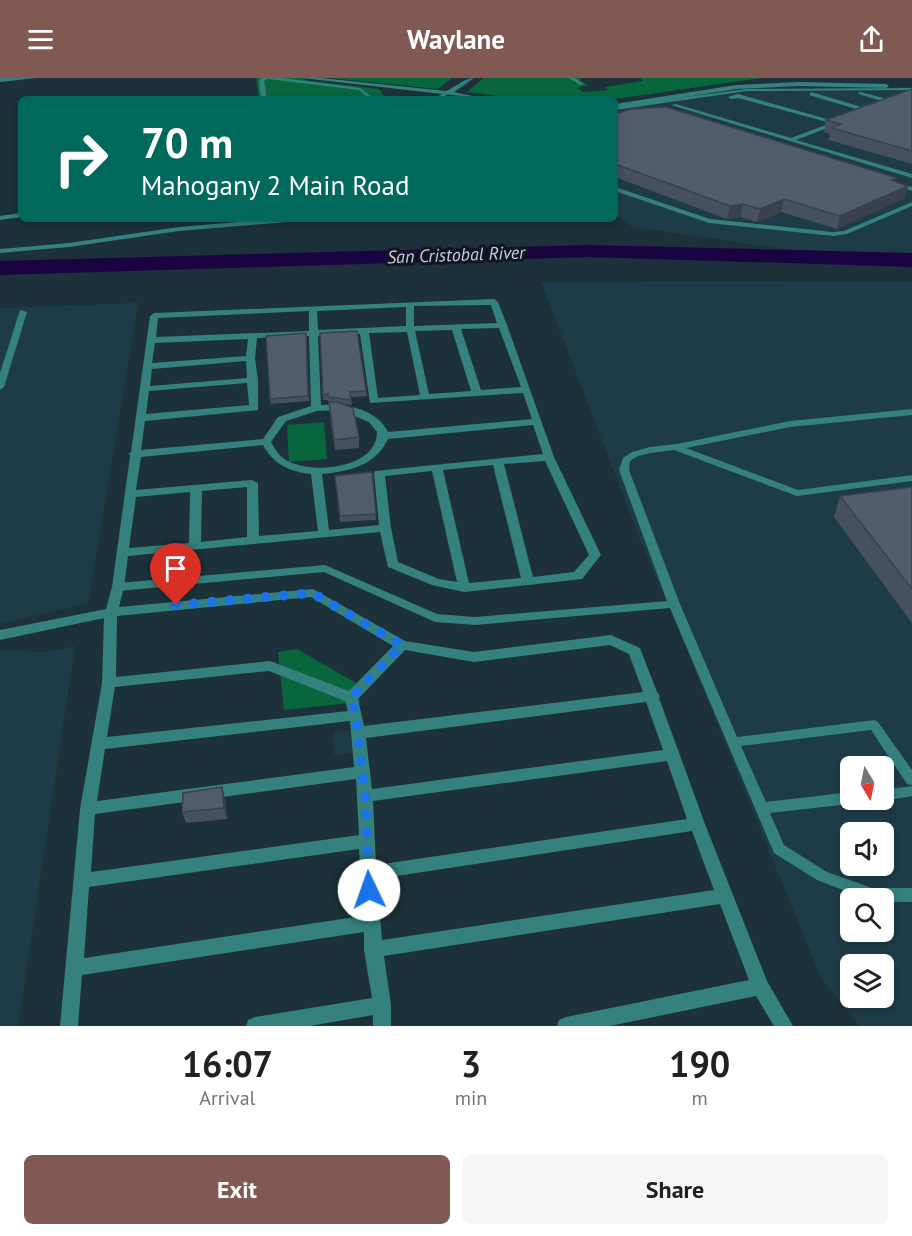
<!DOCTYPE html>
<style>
:root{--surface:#fff;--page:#f6f6f6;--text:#202124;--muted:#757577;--accent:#7f5952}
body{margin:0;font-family:"PT Sans",sans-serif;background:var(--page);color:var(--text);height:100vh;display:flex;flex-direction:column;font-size:22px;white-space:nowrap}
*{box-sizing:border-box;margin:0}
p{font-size:20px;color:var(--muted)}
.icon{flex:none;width:33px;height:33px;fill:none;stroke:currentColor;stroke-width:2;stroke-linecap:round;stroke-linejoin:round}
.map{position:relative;height:948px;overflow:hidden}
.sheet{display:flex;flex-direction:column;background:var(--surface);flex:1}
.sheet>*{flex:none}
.guide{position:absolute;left:18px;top:18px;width:600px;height:126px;border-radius:9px;box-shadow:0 3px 9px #0003;background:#00695c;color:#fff;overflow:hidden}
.needle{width:39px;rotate:170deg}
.tools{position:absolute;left:840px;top:678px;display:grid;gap:12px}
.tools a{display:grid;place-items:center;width:54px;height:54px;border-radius:9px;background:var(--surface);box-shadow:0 3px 9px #0003;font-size:30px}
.pin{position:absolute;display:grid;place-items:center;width:51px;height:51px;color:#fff;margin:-62px -26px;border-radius:50% 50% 50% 0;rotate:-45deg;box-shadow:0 0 6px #0007}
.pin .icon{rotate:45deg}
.me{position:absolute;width:66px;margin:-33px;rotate:357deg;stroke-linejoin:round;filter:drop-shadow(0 0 4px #0008)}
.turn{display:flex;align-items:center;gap:21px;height:126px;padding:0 24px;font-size:27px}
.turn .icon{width:78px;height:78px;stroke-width:2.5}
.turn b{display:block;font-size:42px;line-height:51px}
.eta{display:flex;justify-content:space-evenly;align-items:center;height:102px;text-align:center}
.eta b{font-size:36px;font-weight:800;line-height:42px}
.primary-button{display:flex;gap:12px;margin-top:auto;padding:12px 24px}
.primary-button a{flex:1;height:69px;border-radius:9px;background:var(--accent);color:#fff;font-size:24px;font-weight:800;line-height:69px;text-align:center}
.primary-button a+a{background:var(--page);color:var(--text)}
header{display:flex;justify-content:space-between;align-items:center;height:78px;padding:0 24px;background:var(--accent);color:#fff;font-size:27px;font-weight:800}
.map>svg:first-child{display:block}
.built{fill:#1e3c47;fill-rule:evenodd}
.green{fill:#08663d}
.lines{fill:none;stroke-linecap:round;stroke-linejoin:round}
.river{fill:#1b0342;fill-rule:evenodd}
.lane{fill:#34817e;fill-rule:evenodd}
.street{fill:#34817e;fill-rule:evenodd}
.wall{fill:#46505e}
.shaded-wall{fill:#39414c}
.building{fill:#515d6d;stroke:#39414c;stroke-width:1.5}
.route{stroke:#1a73e8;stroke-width:10;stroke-dasharray:0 18}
.labels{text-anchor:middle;stroke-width:6;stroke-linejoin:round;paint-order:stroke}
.far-water-label{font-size:18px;font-style:italic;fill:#cec8ef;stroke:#0f181b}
</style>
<header><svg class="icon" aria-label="menu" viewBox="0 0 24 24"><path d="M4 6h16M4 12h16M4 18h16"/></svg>Waylane<svg class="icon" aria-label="share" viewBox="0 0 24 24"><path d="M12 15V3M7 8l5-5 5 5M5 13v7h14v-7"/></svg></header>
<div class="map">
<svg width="912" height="948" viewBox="0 0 912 948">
<rect width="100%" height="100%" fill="#1c3139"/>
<g class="built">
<path d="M912 8V181L777 170 632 149 621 140 615 139V29L750 9 884 10Z"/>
<path d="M912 203V948H859L821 900 678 550 646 477 541 204ZM850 688H884V722H850ZM850 754H884V788H850ZM850 820H884V854H850ZM850 886H884V920H850Z"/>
<path d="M138 225 88 525 0 546V230Z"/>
<path d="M75 568 18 948H0V572L44 574Z"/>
<path d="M359 652 361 674 334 677 333 654Z"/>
</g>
<g class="green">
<path d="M256 0H306L304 2 379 11 386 21H259Z"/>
<path d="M331 0H452L438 11Z"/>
<path d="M484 0H583L579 2 588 7 577 10 583 14 608 12 605 9 643 3 640 0H761L615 21H521L467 14Z"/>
<path d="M324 344 327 381 289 384 287 347Z"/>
<path d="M297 571 356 605 360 624 284 632 278 574Z"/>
</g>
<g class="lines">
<path class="river" d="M588 167 912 175V189L588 179 0 197V183Z"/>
<g class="lane">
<path d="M262 0H282L360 10 375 21H369L359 12 268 1 264 3 267 21H261L259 2Z"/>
<path d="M569 0H575L584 6 580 7Z"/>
<path d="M912 10V12L747 13 615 32V28L747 11Z"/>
<path d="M445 14 449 15 441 21H434Z"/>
<path d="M811 14 865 30 866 31 863 33 809 17Z"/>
<path d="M860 14 888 21 889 22 886 24 858 16Z"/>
<path d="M738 16 838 44V46L796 62 912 96V100L671 27 676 26 791 60 831 45 738 20 731 21 728 19Z"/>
<path d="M895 104 912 109V113L893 107 892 106Z"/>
<path d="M615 109 710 141 833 154 844 153 912 124V128L847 156 833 158 709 145 615 113Z"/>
<path d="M20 232 27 234 4 309 0 312V295Z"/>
<path d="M912 331V337L790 349 686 370 798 412 912 397V403L797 418 674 372 650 375 638 378 630 383 629 392 680 526 737 659 874 642 878 644 912 692V707L907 706 871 652 741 668 766 724 850 714V722H856L855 724 850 726 770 735 784 767 827 794 872 810H912V824H884V820H864L817 802 774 775 670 530 475 547 435 544 324 494 118 513 113 509 118 505 325 487 437 536 475 539 667 523 619 392 623 380 632 374 650 369 677 366 790 343Z"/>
<path d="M912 708V718L884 723 881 722H884V712Z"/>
</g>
<g class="street">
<path d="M0 0H36L0 4Z"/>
<path d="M302 0H321L446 13C456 9 464 0 474 0L454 14 486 21Z"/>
<path d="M799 4 886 6 889 8 886 10 799 8 736 11 615 30V26L736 7Z"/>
<path d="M21 135V139L0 142V138Z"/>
<path d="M272 141H303L299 143 179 153 69 169 0 175V171L69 165 179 149Z"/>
<path d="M494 221 498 224 507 247 554 379 601 477 582 501 464 514 432 507 388 489 380 454 128 478 124 509 119 529 313 511 405 563 474 574 611 557 640 570 657 614 660 618 659 620 705 746 767 903 793 948H774L756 918 610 948H557L559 942 566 939 749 902 720 826 384 878 391 927V948H373V937L310 948H246L248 942 255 939 372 920 364 872V854L82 897 78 948H60L80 731 102 605 104 540 0 562V552L106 531 112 509 130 378 129 376 131 374 150 238 154 235ZM491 227 497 245 414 248V228ZM406 229V248L318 252 317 233ZM309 233V253L156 259 158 240ZM499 250 521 309 481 312 461 251ZM452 252 471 313 429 316 415 253ZM407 254 420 317 378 320 369 255ZM360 256 370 325 523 315 532 341 388 354C376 330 345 326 321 327L318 258ZM309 258 311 328 278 339 263 361 141 372 145 343 258 332V302L255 280 257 260ZM248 261 246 278 152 285 155 265ZM246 283 247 300 150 308 152 291ZM247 305 249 327 146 336 149 313ZM339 332 369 344 377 354C377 391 311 397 286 382 279 378 275 371 271 364L286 343 317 333ZM533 347 543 376 375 393 374 395 379 447 329 452 322 396C350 393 375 388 388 361ZM263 367C273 386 290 394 311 396L318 453 259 458 258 405 252 402 136 412 141 379ZM545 383 589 477 574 494 533 499 504 386ZM493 387 521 500 469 505 443 392ZM432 393 457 504 439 501 398 484 391 450 385 398ZM247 409V459L201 464 202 413ZM190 414 189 465 129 470 136 419ZM311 519 393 568 349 613 270 583 116 599 117 538ZM610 567 629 576 643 614 364 648 358 621 405 572 474 584ZM269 593 345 623 348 633 107 659 115 609ZM646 624 663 672 372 711 366 660ZM350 643 354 689 97 723 105 671ZM667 683 687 741 376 787 373 723ZM356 701 359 757 91 794 95 736ZM692 753 714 812 382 862 377 801ZM359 771 362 838 84 880 89 809Z"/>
</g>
</g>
<g class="wall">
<path d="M912 11V86L829 62 830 56 824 54 826 42Z"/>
<path d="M615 36 896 104 905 120 837 151 781 134 757 144 740 139 727 141 615 99Z"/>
<path d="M306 255 309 323 271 326 270 321Z"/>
<path d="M320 255 366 313 367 318 351 319 352 327 344 326 359 359V370L335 372 328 322H323Z"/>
<path d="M372 394 376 442 340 444 335 398Z"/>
<path d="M912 409V545L834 439 840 418Z"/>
<path d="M225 721 227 741 186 745 182 734Z"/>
</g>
<g class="shaded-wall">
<path d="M908 108 905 120 837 151 840 138Z"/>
<path d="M784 121 781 134 757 144 760 131Z"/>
<path d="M743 126 740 139 727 141 730 128Z"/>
<path d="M222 709 225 721 227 741 224 730Z"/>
</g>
<g class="building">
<path d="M912 11V73L832 50 841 46 826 42Z"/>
<path d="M666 29 897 100 891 102 908 108 840 138 784 121 760 131 743 126 730 128 615 86V36L631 31Z"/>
<path d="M357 253 366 313 350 314 351 322 328 319V316L323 317 320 255Z"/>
<path d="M306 255 308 318 270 321 266 258Z"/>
<path d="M329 324H338L353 330 359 359 334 362Z"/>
<path d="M372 394 376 436 340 438 335 398Z"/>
<path d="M912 409V511L840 418Z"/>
<path d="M222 709 224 730 182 734 183 715Z"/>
</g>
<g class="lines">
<path class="route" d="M176 527 312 515 402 567 351 620 356 637 365 718 369 812"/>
</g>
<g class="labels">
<g class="far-water-label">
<text transform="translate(456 177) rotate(-2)" y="6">San Cristobal River</text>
</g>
</g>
</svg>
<div class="tools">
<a><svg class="needle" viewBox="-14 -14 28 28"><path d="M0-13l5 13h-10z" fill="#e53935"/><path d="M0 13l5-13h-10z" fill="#757577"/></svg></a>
<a><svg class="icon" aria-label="sound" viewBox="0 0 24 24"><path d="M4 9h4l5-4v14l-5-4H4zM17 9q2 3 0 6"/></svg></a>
<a><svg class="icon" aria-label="search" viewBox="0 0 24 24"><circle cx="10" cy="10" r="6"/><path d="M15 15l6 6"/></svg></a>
<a><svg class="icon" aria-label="layers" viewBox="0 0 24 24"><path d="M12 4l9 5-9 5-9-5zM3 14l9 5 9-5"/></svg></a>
</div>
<div class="pin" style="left:176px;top:527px;background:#d93025"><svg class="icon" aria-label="arrive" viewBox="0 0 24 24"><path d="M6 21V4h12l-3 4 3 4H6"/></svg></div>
<svg class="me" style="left:369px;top:812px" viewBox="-20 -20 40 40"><circle r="19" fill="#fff"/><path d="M0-13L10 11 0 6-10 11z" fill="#1a73e8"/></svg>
<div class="guide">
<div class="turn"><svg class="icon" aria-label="right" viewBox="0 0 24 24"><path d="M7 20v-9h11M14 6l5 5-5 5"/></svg><div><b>70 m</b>Mahogany 2 Main Road</div></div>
</div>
</div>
<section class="sheet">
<div class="eta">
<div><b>16:07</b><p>Arrival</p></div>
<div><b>3</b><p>min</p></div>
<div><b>190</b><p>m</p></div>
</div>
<div class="primary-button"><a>Exit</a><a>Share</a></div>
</section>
